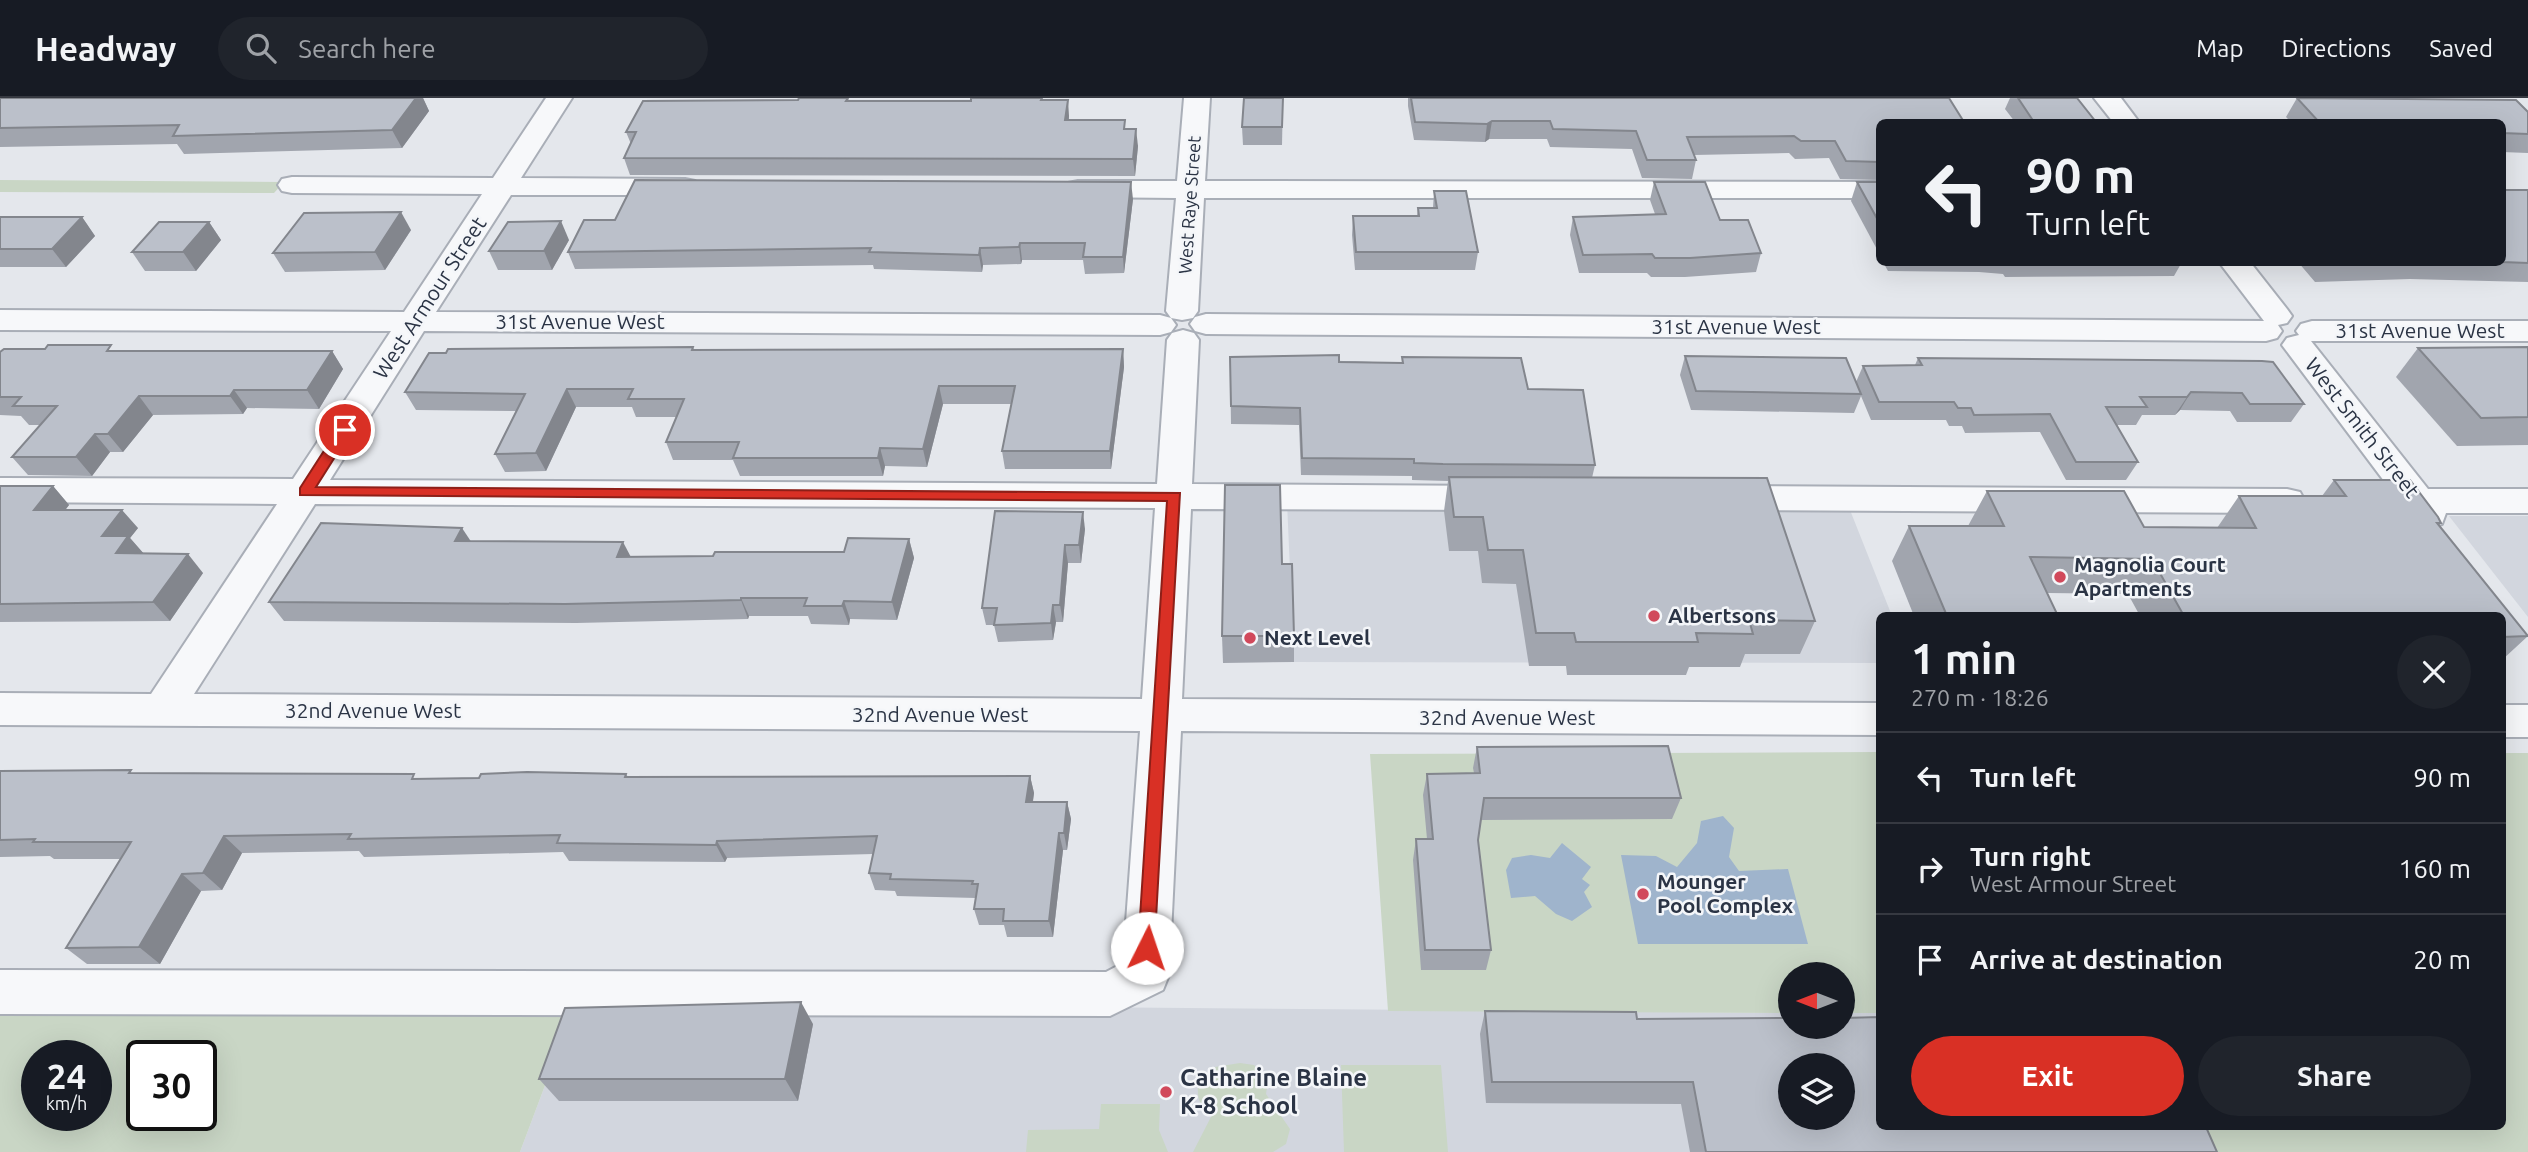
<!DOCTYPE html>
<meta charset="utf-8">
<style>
:root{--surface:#171b24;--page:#20242c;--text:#f1f3f6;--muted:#9ea1a6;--line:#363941;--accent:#d93025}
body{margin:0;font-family:Ubuntu,sans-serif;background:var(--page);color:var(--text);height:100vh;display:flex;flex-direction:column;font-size:26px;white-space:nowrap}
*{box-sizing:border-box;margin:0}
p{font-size:23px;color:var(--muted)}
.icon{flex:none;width:38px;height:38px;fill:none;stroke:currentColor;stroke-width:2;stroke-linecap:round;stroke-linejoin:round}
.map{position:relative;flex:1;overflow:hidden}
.side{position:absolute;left:1876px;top:514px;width:630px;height:518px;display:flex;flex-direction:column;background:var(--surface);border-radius:10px;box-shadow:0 7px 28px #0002}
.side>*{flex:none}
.top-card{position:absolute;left:1876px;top:21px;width:630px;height:147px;border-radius:10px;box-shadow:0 7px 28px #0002;background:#171b24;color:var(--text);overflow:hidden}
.needle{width:46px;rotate:270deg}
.controls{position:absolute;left:1778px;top:864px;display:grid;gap:14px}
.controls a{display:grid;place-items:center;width:77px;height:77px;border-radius:50%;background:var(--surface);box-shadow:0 7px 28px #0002;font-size:35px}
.speed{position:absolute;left:21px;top:942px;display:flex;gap:14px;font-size:35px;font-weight:700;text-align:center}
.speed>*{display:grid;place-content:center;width:91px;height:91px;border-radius:50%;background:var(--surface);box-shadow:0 7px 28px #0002;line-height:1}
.speed small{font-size:18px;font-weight:400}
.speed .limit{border:4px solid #111;border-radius:10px;background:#fff;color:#111}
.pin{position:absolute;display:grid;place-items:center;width:60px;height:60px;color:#fff;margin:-30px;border:4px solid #fff;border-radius:50%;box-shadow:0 2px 7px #0007}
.me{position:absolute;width:77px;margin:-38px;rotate:4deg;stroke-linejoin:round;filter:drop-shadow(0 0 5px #0008)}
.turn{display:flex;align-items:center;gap:24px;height:147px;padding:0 35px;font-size:32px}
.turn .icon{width:91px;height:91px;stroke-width:2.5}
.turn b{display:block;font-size:49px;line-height:60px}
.round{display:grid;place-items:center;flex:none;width:74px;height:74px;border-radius:37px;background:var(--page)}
.summary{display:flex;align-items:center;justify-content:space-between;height:119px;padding:0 35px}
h1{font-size:42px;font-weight:600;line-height:52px}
.cta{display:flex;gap:14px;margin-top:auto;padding:14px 35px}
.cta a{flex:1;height:80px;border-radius:42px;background:var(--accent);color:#fff;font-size:28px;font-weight:600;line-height:80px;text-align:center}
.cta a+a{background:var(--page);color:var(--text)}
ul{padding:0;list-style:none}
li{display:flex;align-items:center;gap:21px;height:91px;padding:0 35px;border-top:2px solid var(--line)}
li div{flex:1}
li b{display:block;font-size:26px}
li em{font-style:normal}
header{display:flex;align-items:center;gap:42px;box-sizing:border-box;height:98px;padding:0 35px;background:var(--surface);border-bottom:2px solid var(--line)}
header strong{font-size:33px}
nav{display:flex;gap:38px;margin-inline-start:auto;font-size:24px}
.search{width:490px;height:63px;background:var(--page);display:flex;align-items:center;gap:18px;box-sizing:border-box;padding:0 24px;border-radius:38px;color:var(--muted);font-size:26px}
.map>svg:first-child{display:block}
.built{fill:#d2d6de;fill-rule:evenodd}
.green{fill:#c9d6c5;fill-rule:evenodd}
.water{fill:#9fb4cc}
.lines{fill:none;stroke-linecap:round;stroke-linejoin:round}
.minor-casing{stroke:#a9aeb7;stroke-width:4}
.minor{fill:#f7f8fa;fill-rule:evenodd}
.wall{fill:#a1a5ae}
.shaded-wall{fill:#83868d}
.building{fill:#bbc0ca;stroke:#83868d;stroke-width:2;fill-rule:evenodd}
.route{fill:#d93025;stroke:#8d1f18;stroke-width:2}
.poi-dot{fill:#d1495b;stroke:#f4f6f9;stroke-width:2.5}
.labels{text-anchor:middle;stroke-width:5;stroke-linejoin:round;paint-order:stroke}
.far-street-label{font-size:18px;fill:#2b3445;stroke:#f4f6f9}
.street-label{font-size:21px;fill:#2b3445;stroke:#f4f6f9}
.poi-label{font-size:21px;font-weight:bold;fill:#2b3445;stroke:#f4f6f9;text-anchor:start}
.near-poi-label{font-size:24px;font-weight:bold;fill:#2b3445;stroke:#f4f6f9;text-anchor:start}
</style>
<header>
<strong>Headway</strong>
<div class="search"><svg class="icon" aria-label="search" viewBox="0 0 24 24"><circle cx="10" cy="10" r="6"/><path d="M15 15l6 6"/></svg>Search here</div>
<nav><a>Map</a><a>Directions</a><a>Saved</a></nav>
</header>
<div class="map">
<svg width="2528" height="1054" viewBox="0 0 2528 1054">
<rect width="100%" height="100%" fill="#e4e7ec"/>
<g class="built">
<path d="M1287 404 1850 412 1892 518H1880L1879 565 1294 564Z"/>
<path d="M2449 418H2528V519Z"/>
<path d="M576 905 1790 915V929H1843V915H1879L1880 1029 2199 1054H520ZM1790 968H1843V1020H1790Z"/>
</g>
<g class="green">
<path d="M0 82 284 84 274 95 0 94Z"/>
<path d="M1879 654V915H1843V877H1790V915L1388 913 1370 656Z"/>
<path d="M2503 655H2528V1054H2199L2188 1029H2502Z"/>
<path d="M0 903 576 905 520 1054H0ZM37 957H96V1017H37ZM142 957H201V1017H142Z"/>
<path d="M1240 965 1254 967 1268 983 1266 996 1290 1031 1286 1046 1273 1054H1193L1213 1015C1199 1007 1197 1002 1198 985L1215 969Z"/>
<path d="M1341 967H1441L1448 1054H1344Z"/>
<path d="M1101 1006H1160L1159 1032 1168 1054H1026L1028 1032 1099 1031Z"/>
</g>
<g class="water">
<path d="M1723 718 1734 730 1729 759 1739 773 1788 771 1808 846H1638L1621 757 1656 758 1677 769 1697 745 1701 723Z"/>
<path d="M1562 745 1591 769 1582 781 1590 787 1584 794 1592 809 1572 823 1556 816 1535 798 1511 800 1506 772 1512 760 1531 757 1550 760Z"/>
</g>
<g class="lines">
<defs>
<g id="minor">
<path d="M546 0H572L521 80 685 81 695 83 699 89 695 95 685 97H511L436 214 1160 217 1171 220 1176 227 1171 234 1160 237 424 233 330 382 1157 386 1167 242 1172 235 1183 232 1194 235 1199 242 1192 386 1499 388 1512 391 1517 400 1512 409 1499 412 1191 411 1182 601 1880 605V637L1181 633 1169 877 1163 892 1110 918 0 916V872L1106 874 1123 865 1140 633 0 627V595L151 596 277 406 0 404V380L293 381 391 233 0 232V212L404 214 482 96 292 95 282 93 278 87 282 81 292 79 493 80ZM315 406 1155 410 1142 601 194 596Z"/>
<path d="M1184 0H1210L1205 83 1880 84V100H1204L1198 213 1193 220 1182 222 1171 220 1166 213 1176 100 1078 99 1068 97 1064 91 1068 85 1078 83H1177Z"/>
<path d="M2094 0H2121L2139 24H2113Z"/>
<path d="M2219 164H2250L2287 211 2292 218 2287 225 2278 227 2282 233 2277 240 2266 243 1206 236 1195 233 1190 226 1195 219 1206 216 2264 223Z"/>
<path d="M2312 223H2528V243H2311L2428 391H2528V415H2446L2442 426C2426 431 2418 429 2408 415H2375L2362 412 2357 403 2362 394 2390 391 2282 247 2287 240 2299 237 2296 233 2301 226Z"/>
<path d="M1721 388 2287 391 2300 394 2305 403 2300 412 2287 415 1721 412 1708 409 1703 400 1708 391Z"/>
<rect x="2502" y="607" width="26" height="32"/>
</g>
</defs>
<use href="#minor" class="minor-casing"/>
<use href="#minor" class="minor"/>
</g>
<g class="wall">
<path d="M0 0H423L429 13 402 50 184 56 177 46 0 49Z"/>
<path d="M799 0H848L849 3H971L1042 0V2L1069 18V22L1126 31 1138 48 1135 78 630 77 624 60 631 46 626 34 798 2Z"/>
<path d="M1283 0 1282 47H1243L1242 29Z"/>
<path d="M1408 0H1949L1880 24V82L1840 81 1829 60 1795 61 1789 55 1694 57 1696 62 1692 81 1642 80 1632 51 1550 49 1547 41H1489L1485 44 1414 42 1408 8Z"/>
<path d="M2010 0H2077L2096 24H2015L2005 11Z"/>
<path d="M2297 0 2516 2 2528 14V36H2519H2528V55L2502 54V24H2291L2286 19Z"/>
<path d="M1654 84 1720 122 1761 155 1756 174 1685 179H1651L1647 175H1579L1570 137 1573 119 1655 116 1650 102Z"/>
<path d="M1857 84H1880V157L1851 103Z"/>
<path d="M2528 92V184L2410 181 2315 184 2298 164H2502Z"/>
<path d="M1434 93 1478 154 1475 172H1355L1352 137 1353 118H1417L1418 110H1433Z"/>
<path d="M1133 101 1124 175 1085 176 1083 162H1022L1021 166 983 167 982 174 874 171 873 167 575 171 568 154 615 122Z"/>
<path d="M0 119H82L95 138 66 169H0Z"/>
<path d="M209 124 221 142 196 173H145L132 154Z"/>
<path d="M411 132 385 172 285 174 273 155Z"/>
<path d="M569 142 552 172H498L489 153Z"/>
<path d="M1883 164H2182L2174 178 2005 179 2003 176 1979 174 1888 173Z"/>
<path d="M693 249 694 252 1123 251 1124 269 1111 371H1005L1002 353 1011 306H943L927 369 885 368 883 378H740L733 362H673L666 344 676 319H636L632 309H576L546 373 505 374 495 356 516 313 416 312 405 294 446 255Z"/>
<path d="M2528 249V347L2457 348 2396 279 2418 250Z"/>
<path d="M115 253H332L343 271 319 311 247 310 243 316 153 317 123 354H110L92 378 28 377 12 359 40 327H29L21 318 0 317V254Z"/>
<path d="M1685 258 1856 284 1863 268 1915 267 1918 260 2262 263 2304 306 2291 324H2237L2230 313 2180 312 2175 317H2142L2136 327H2117L2138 364 2126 382H2066L2040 334 1965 335 1962 328H1949L1946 322H1871L1861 298 1854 315 1691 312 1680 277Z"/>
<path d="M1230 259 1402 265V259L1528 291 1595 367 1592 380 1815 523 1800 556H1745L1740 569H1689L1686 577H1567L1566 568H1529L1516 486 1482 485 1478 453H1449L1444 413 1448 383 1412 382V378L1301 377 1299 327 1231 326Z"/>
<path d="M2334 382 2441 425 2439 428 2528 538 2502 562V518H2140L2128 496 2047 495 2058 518H1914L1892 463 1909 428H1968L1987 393 2144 429 2217 430 2239 398H2322Z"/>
<path d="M0 388H53L69 407 65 412 138 430 130 440 144 456 203 475 170 523 0 524Z"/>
<path d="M1085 431 1081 465H1068L1063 524H1056L1053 542 998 544 994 527H986L982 510Z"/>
<path d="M909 441 914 460 897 522 850 521 849 527 811 526 808 518H749L748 521 576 525 284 523 269 504 470 443 631 459 713 458 844 454Z"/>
<path d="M1282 466 1294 538V564L1223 565 1222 538Z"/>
<path d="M1477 649 1681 700 1672 721 1481 722 1478 742 1491 852 1486 872H1421L1413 762 1416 741H1427L1423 697 1427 676 1474 675 1473 670Z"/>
<path d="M0 673 418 681 626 676 628 679 1030 678 1034 695 1033 704H1067L1071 721 1067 752H1063L1053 839H1007L1004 827H979L974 811 976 800 897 798 895 793 875 792 869 775 873 756 727 760 725 764 569 763 563 754 364 759 359 753 242 755 222 792 201 793 160 866H87L66 850 120 761H54L50 758 0 759Z"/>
<path d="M1485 913 1637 921 2217 1054H1690L1681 1006 1486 1005 1480 936Z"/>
<path d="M813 926 798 1003H559L539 981Z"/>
</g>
<g class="shaded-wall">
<path d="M416 0H423L429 13 402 50 392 32Z"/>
<path d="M1068 2 1069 18 1067 39 1065 22Z"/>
<path d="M1492 23 1489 41 1485 44 1487 26Z"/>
<path d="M1136 31 1138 48 1135 78 1133 61Z"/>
<path d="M1131 84 1133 101 1124 175 1123 159Z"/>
<path d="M401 114 411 132 385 172 375 154Z"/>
<path d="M82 119 95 138 66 169 52 151Z"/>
<path d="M561 123 569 142 552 172 544 153Z"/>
<path d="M209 124 221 142 196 173 183 154Z"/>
<path d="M1020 145 1022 162 1021 166 1019 149Z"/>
<path d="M980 150 983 167 982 174 979 157Z"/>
<path d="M1123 251 1124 269 1111 371 1110 353Z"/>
<path d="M332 253 343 271 319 311 307 292Z"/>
<path d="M939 288 943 306 927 369 923 351Z"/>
<path d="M567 291 576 309 546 373 536 355Z"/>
<path d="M234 292 247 310 243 316 230 298Z"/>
<path d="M2191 294 2180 312 2175 317 2187 299Z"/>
<path d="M139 298 153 317 123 354 108 336Z"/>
<path d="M95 336 110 354 92 378 76 359Z"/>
<path d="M880 350 885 368 883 378 878 360Z"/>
<path d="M53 388 69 407 51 431 34 412Z"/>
<path d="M122 412 138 430 130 440 144 456 132 474 102 438Z"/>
<path d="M1083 414 1085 431 1081 465 1079 447Z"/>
<path d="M462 430 474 448 455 443Z"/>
<path d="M909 441 914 460 897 522 892 504Z"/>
<path d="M623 444 633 463 617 459Z"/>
<path d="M1065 447 1068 465 1063 524 1060 507Z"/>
<path d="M188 456 203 475 170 523 153 504Z"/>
<path d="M741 500 749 518 748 521 741 502Z"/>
<path d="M844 503 850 521 849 527 842 508Z"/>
<path d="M1053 507 1056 524 1053 542 1051 525Z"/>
<path d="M1030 678 1034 695 1030 721 1026 704Z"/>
<path d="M1067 704 1071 721 1067 752 1064 735Z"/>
<path d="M1059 735 1063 752 1053 839 1049 823Z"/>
<path d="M224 738 242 755 222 792 203 775Z"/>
<path d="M717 743 727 760 725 764 716 747Z"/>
<path d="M182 776 201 793 160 866 139 849Z"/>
<path d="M801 904 813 926 798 1003 785 981Z"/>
</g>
<g class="building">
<path d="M0 0H416L392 32 173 38 179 27 0 30Z"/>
<path d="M799 0H848L846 3H971V0H1042L1041 2H1068L1065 22H1125L1124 31H1136L1133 61 624 60 636 34H626L643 3 798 2Z"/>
<path d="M1244 0H1283L1282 29H1242Z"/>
<path d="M1411 0H1949L1964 24H1880V64L1846 63 1835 43H1801L1794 38 1687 39 1696 62H1647L1636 33 1553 31 1550 23H1492L1487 26 1415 24Z"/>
<path d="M2018 0H2077L2096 24H2034Z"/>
<path d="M2297 0 2516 2 2528 14V36L2502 35V24H2319Z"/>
<path d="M635 82 1131 84 1123 159H1083L1085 145H1020L1019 149 980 150 979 157 869 154 871 150 568 154 584 122H615Z"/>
<path d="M1654 84H1705L1720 122H1748L1761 155 1690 160H1655L1652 156 1583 157 1573 119 1666 116Z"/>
<path d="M1857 84H1880V126Z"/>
<path d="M2502 92H2528V165L2502 164Z"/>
<path d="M1434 93H1466L1478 154H1356L1353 118H1419L1418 110H1437Z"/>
<path d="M401 114 375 154 273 155 304 115Z"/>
<path d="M0 119H82L52 151H0Z"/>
<path d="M561 123 544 153H489L508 124Z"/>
<path d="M159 124H209L183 154H132Z"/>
<path d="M48 247H111L107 253H332L307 292H234L230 298H139L108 336H95L76 359H12L57 308H13L21 299H0V254L4 251H45Z"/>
<path d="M693 249 692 252 1123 251 1110 353H1002L1015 288H939L923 351 880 350 878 360H733L739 344H666L684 301H628L633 291H567L536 355 495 356 525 296 405 294 429 255H446L448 251Z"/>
<path d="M2528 249V319L2481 320 2418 250Z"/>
<path d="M1339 257V264L1403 265 1402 259 1521 260 1528 291 1583 292 1595 367 1443 366 1414 365V361L1302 360 1300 310 1231 308 1230 259Z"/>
<path d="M1685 258 1846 260 1861 296 1696 293Z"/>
<path d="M1918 260 2262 263 2273 264 2304 306H2250L2242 295 2191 294 2187 299H2140L2147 309H2106L2138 364H2076L2050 316 1974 317 1971 310H1958L1954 304H1879L1863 268 1922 267Z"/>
<path d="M1449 379 1767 380 1815 523 1749 522 1753 536 1696 535 1698 544H1576L1574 535H1536L1523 452H1488L1483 419H1454Z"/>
<path d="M2334 382H2410L2438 419 2441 425H2437L2528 538 2502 539V518H2184L2152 461 2030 459 2058 518H1947L1909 428H2004L1987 393H2124L2144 429 2256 430 2239 398H2346Z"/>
<path d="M1225 387H1280L1282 466H1292L1294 538H1222Z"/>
<path d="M0 388H53L34 412H122L102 438H128L116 455 188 456 153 504 0 506Z"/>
<path d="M995 413 1083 414 1079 447H1065L1060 507H1053L1051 525 994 527 997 510H982Z"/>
<path d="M321 425 462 430 455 443 623 444 617 459 713 458 715 454H844L848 440 909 441 892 504 844 503 842 508H804L807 500H741V502L565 506 269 504Z"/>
<path d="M1668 648 1681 700H1484L1478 742 1491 852H1425L1416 741H1433L1427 676 1480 675 1477 649Z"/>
<path d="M131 672 129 675 414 676 412 681 479 680 481 676 527 674 626 676 625 679 1030 678 1026 704H1067L1064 735H1059L1049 823H1003L1004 811H974L978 786H972L973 783 890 781 891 776 869 775 877 738 717 743 716 747 557 745 560 737 348 741 351 736 224 738 203 775 182 776 139 849 66 850 131 744H33L35 741 0 742V673Z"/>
<path d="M801 904 785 981H539L565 910Z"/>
<path d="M1485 913 1636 914 1637 921 1790 920V929H1843V920L1880 919V1029H2206L2217 1054H1706L1693 984H1492ZM1790 968H1843V1020H1790Z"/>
</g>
<path class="route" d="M345 327 352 332 316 389 1180 395 1154 856 1147 858 1141 856 1138 850 1167 403 300 397V390L340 328Z"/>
<g class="poi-dot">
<circle cx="2060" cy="479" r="7"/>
<circle cx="1654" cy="518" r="7"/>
<circle cx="1250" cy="540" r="7"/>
<circle cx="1643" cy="796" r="7"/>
<circle cx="1166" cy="994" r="7"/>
</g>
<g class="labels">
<g class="far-street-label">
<text transform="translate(1190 107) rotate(-86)" y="6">West Raye Street</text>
</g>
<g class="street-label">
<text transform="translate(430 200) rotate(-57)" y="7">West Armour Street</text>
<text x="580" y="231">31st Avenue West</text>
<text x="1736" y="236">31st Avenue West</text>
<text x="2420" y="240">31st Avenue West</text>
<text transform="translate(2362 330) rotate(52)" y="7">West Smith Street</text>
<text x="373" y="620">32nd Avenue West</text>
<text x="940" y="624">32nd Avenue West</text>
<text x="1507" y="627">32nd Avenue West</text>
</g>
<g class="poi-label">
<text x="2074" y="474">Magnolia Court<tspan x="2074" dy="24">Apartments</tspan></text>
<text x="1668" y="525">Albertsons</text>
<text x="1264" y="547">Next Level</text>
<text x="1657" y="791">Mounger<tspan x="1657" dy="24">Pool Complex</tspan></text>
</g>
<g class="near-poi-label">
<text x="1180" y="988">Catharine Blaine<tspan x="1180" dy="28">K-8 School</tspan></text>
</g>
</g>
</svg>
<div class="controls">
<a><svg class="needle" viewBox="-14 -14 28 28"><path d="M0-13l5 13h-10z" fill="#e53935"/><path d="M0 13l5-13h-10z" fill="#9ea1a6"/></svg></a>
<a><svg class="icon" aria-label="layers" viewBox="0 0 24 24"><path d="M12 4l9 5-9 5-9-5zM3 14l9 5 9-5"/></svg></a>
</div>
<div class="speed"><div>24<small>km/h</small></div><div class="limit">30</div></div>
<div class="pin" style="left:345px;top:332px;background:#d93025"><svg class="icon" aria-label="arrive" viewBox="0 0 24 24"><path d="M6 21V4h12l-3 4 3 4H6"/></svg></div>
<svg class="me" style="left:1147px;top:850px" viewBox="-20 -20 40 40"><circle r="19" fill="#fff"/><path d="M0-13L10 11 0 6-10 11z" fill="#d93025"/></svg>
<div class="top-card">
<div class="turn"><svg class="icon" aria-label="left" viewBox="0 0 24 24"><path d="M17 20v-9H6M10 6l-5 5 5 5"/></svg><div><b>90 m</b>Turn left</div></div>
</div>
<section class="side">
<div class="summary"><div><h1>1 min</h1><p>270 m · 18:26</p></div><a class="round"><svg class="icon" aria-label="close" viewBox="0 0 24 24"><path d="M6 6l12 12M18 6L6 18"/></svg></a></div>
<ul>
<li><svg class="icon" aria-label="left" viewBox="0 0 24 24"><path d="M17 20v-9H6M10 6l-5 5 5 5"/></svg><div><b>Turn left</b></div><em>90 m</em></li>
<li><svg class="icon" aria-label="right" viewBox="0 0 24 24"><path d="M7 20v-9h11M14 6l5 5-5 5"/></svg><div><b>Turn right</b><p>West Armour Street</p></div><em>160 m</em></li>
<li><svg class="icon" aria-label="arrive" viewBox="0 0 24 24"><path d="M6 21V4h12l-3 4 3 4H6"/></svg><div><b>Arrive at destination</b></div><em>20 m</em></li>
</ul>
<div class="cta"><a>Exit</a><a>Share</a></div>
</section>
</div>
